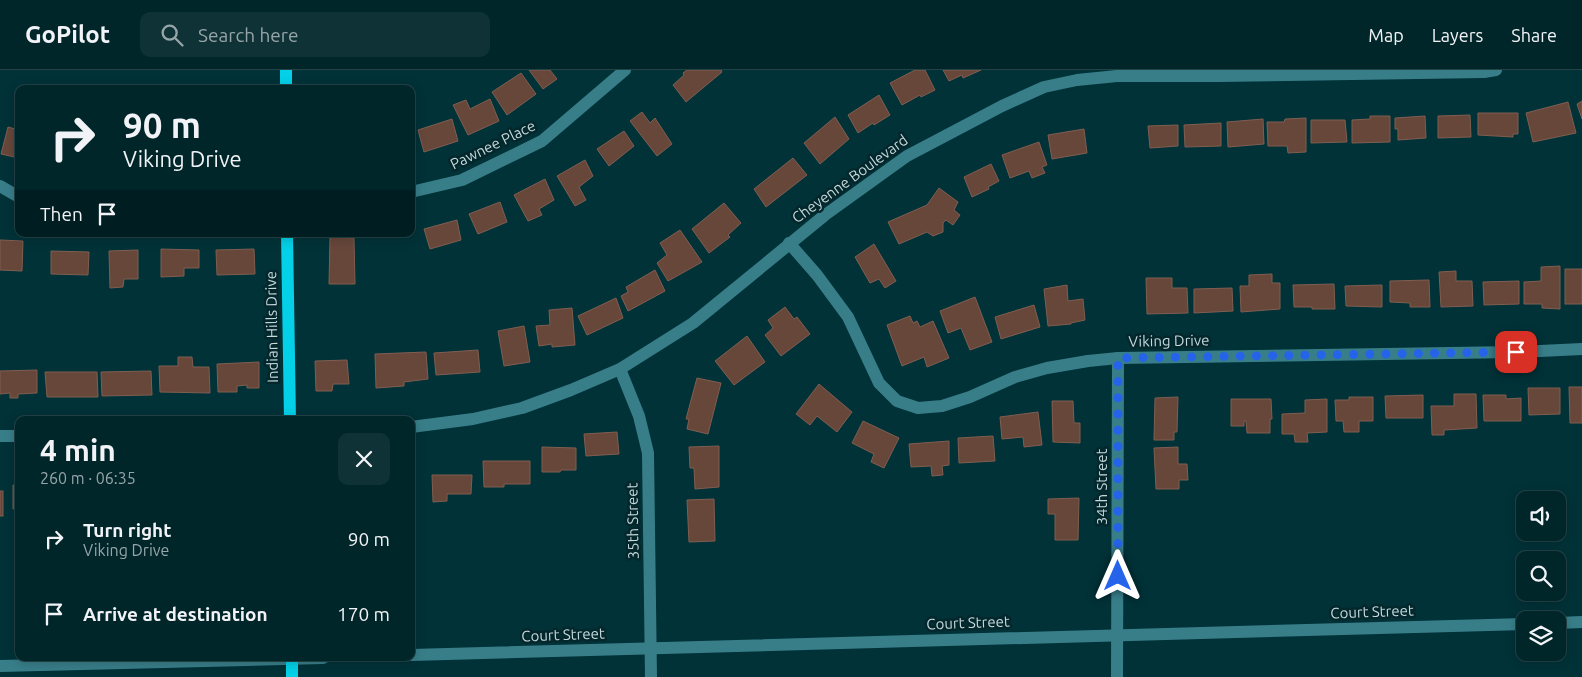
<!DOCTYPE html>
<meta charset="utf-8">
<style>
:root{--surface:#01262a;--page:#0f3236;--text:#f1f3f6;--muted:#96a5a8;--line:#234347}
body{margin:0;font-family:Ubuntu,sans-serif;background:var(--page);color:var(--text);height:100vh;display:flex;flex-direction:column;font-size:19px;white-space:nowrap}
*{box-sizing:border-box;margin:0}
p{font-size:16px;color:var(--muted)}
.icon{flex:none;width:28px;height:28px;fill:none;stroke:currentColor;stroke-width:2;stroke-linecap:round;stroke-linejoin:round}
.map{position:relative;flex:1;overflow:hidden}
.drawer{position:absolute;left:15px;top:346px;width:400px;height:245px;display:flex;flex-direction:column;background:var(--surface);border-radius:10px;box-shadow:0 2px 12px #0003,0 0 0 1px var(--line)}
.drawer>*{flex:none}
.hud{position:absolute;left:15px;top:15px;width:400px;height:152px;border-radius:10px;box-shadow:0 2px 12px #0003,0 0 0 1px var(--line);background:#01262a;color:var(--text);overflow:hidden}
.fabs{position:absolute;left:1516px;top:421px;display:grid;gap:10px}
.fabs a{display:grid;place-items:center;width:50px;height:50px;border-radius:10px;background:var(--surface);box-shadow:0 2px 12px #0003,0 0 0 1px var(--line);font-size:25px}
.pin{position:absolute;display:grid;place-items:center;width:42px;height:42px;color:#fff;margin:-21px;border-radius:10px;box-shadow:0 2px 8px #0006}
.me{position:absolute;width:55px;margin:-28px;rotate:0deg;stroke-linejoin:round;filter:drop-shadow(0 0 4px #0008)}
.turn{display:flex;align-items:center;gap:18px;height:105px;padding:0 25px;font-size:22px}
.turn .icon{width:65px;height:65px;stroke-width:2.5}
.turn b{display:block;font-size:35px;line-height:42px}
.then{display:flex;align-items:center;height:48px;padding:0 25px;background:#0003;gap:10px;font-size:19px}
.round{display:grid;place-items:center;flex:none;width:52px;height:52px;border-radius:10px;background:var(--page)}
.summary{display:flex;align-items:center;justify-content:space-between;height:85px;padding:0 25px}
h1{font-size:30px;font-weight:600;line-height:38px}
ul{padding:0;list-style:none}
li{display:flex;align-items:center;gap:15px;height:75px;padding:0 25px}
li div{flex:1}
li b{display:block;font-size:19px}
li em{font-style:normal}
header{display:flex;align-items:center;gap:30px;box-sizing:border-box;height:70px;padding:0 25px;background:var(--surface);border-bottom:1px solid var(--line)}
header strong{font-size:24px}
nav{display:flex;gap:28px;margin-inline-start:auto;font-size:18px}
.search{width:350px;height:45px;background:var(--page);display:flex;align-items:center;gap:12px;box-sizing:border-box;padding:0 18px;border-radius:10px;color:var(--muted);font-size:19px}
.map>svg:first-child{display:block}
.building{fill:#67473a;stroke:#805e51}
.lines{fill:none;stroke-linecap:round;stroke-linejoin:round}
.minor{stroke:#387e89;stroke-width:12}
.major{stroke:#04d0e7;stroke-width:12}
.route{stroke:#2563eb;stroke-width:9;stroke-dasharray:0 16.2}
.labels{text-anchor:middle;stroke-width:5;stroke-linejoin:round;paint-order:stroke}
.street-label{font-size:15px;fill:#c3d9dd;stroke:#04272c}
</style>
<header>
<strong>GoPilot</strong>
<div class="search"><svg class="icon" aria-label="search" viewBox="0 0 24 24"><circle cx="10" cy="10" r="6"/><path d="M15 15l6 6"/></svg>Search here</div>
<nav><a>Map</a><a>Layers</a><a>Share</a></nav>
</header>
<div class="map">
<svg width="1582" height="607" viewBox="0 0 1582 607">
<rect width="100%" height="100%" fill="#013238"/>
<g class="building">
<path d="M529 0H550L557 9 543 19Z"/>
<path d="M687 0H721L722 2 686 32 673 15 684 5 683 3Z"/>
<path d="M915 0H925L935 20 921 27 920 25 902 35 890 13Z"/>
<path d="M943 0H981L963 8 962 5 949 11Z"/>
<path d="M521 3 536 24 507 45 492 22Z"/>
<path d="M879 25 890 45 874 55 873 53 858 63 848 45Z"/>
<path d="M490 29 499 51 468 65 453 35 466 30 470 39Z"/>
<path d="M1582 31V49L1577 34Z"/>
<path d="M1568 32 1576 63 1533 72 1526 43Z"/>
<path d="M642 42 650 53 655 48 672 74 657 86 630 51Z"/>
<path d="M1478 43H1518V64H1513V67L1478 65Z"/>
<path d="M1470 45 1471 67 1438 68V46Z"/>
<path d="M1370 46H1390V72L1352 73V50L1370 49Z"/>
<path d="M1425 46 1426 68 1398 70V59H1395V48Z"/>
<path d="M835 47 849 69 820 94 804 73Z"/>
<path d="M1306 48V82L1288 83 1287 76H1268L1267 52H1284L1285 49Z"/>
<path d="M452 49 458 71 424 82 418 60Z"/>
<path d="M1263 49 1264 74 1228 77 1227 52Z"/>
<path d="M1311 50H1345L1347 72 1311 73Z"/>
<path d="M1221 53V76L1185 77 1184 55Z"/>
<path d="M1178 55V76L1150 78 1148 56Z"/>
<path d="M8 57 19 60V88L1 84Z"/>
<path d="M1084 59 1087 83 1052 89 1048 65Z"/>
<path d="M624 61 634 76 609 96 597 79Z"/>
<path d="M1039 72 1047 95 1042 97 1045 103 1032 108 1029 101 1010 108 1002 85Z"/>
<path d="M793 88 807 105 766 137 754 119Z"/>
<path d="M585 90 593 106 579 117 586 130 575 136 557 106Z"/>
<path d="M991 94 999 111 988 117 989 119 972 127 964 107Z"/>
<path d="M545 109 554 130 539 139 542 145 528 151 514 125Z"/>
<path d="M939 118 958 132 954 140 960 145 953 155 946 150 943 153V162L933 166 927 162 899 174 888 152 927 135Z"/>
<path d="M500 132 507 152 478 164 469 144Z"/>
<path d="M724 133 741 153 728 165 730 167 709 183 692 159Z"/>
<path d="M457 150 461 170 430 179 424 159Z"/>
<path d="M680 160 702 192 668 211 657 193 667 185 660 173Z"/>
<path d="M330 167 354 168 355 214H329Z"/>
<path d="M0 170 23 171 22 201 0 200Z"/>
<path d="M874 174 896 211 885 218 879 209 870 213 855 187Z"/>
<path d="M161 179 199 180V198H184V206L161 207Z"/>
<path d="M254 179 255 204 217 205 216 180Z"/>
<path d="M138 180V209H124L123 217 110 218 109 181Z"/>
<path d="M51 181 89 182 88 205 51 204Z"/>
<path d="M1560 196V239L1542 238V234H1524V212L1541 211V197Z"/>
<rect x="1565" y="199" width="17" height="35"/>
<path d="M655 200 665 221 628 241 621 226 628 222 626 217Z"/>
<path d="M1456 201V211H1472L1473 236 1441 237 1439 202Z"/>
<path d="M1272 204V213H1280V239L1241 242 1240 216H1249V205Z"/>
<path d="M1146 208H1172V218H1187L1188 243 1147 244Z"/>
<path d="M1429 210 1430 237H1410V233L1390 232V211Z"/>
<path d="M1519 211V234L1484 235 1483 212Z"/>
<path d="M1334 214 1335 239H1312V237H1294L1293 215Z"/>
<path d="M1067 215 1068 231 1083 229 1085 250 1071 253V254L1048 256 1044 219Z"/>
<path d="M1382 215V237L1346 236 1345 216Z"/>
<path d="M1232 218 1233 241 1194 243V219Z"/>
<path d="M975 227 992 272 970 280 961 258 948 263 940 241Z"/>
<path d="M616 228 623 248 587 265 578 246Z"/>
<path d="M1034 235 1040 257 1001 269 995 247Z"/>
<path d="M785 237 794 249 797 247 810 264 781 286 765 265 773 258 768 250Z"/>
<path d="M572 238 575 275 552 277V274L539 276 536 256 550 255 549 240Z"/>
<path d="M910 246 913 253 917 251 920 257 933 251 949 288 927 297 924 287 902 296 887 255Z"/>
<path d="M524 256 530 292 504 296 498 261Z"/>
<path d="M747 266 765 292 734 315 715 291Z"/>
<path d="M478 280 480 302 436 305 434 283Z"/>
<path d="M426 282 428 309 404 312V316L376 318 375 284Z"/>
<path d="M178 287H192L193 297H209L210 323 160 322 159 296H178Z"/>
<path d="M347 290 349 314H333L332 321H316L315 291Z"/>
<path d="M259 292V318H247V315L237 316V322H218L217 294Z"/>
<path d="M37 300V323L18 324V328H10V323L0 324V301Z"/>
<path d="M151 301 152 325 102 326 101 302Z"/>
<path d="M45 302H97L98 327H47Z"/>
<path d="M697 308 721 313 708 364 687 359 689 349H686Z"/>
<path d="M819 314 852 342 837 362 817 346 810 355 796 344Z"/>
<path d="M1569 317H1582V353H1570Z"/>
<path d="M1528 318H1560V344L1529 345Z"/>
<path d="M1454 324H1476L1477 358 1444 360V365H1432L1431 336H1454Z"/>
<path d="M1423 325V348H1386L1385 326Z"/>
<path d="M1483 325H1506V329L1521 328V351H1484Z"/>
<path d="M1178 327 1177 362H1174V370H1154L1155 328Z"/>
<path d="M1349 327H1373V351H1359V362H1344L1343 351H1336L1335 330H1349Z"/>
<path d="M1231 329H1271L1272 349H1270V363H1247L1246 351H1244V356H1231Z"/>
<path d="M1327 329V362L1307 363 1308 372H1295L1294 364H1282V344L1305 343V330Z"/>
<path d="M1052 331H1073L1074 353H1080V373L1053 372Z"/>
<path d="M1038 342 1042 375 1024 377 1023 367 1002 369 1000 347Z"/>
<path d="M863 351 899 368 884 398 871 392 874 384 852 373Z"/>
<path d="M617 362 619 384 586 386 584 364Z"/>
<path d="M993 366 995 391 959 393 958 368Z"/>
<path d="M949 371V395L942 396 943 405 932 406 931 396 911 397 909 374Z"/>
<path d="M719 376V417L695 419 694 398H690L689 377Z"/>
<path d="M542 377 576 378V400H561L560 402H542Z"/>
<path d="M1178 377V394H1187L1188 410H1179V419H1156L1154 378Z"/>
<path d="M483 391H530V414H504V417H484Z"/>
<path d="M432 405H472L471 424H447V431L433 432Z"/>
<path d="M13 415H19V438L13 439Z"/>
<rect x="0" y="421" width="3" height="25"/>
<path d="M1079 428 1078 470H1055V444H1048V429Z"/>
<path d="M714 429 715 471 689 472 687 430Z"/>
</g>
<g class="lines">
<g class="minor">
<path d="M0 116 19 127"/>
<path d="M411 122 462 110 542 71 625 0"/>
<path d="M789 173 817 205 848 247 879 313 897 331 918 338 942 336 970 327 1015 307 1047 298 1088 291 1118 288 1516 282 1582 279"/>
<path d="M620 299 639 346 648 383 651 607"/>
<path d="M411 357 473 349 522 338 571 320 620 299 693 253 825 145 907 86 1002 36 1044 17 1077 10 1117 6H1218L1484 2 1496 0"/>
<path d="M0 366H19"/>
<path d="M1558 553 1582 552"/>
<path d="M411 585 1525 554"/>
<path d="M0 596 323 588"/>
<path d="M1117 607 1118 288"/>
</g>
<g class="major">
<path d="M286 0V19"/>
<path d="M287 164 290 350"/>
<path d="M292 588V607"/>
</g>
</g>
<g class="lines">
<path class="route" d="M1118 506V288L1516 282"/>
</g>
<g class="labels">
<g class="street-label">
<text transform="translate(493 75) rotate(-26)" y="5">Pawnee Place</text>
<text transform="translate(850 109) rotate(-36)" y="5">Cheyenne Boulevard</text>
<text transform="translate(272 257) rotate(-91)" y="5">Indian Hills Drive</text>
<text transform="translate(1169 271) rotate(-1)" y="5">Viking Drive</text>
<text transform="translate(1102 417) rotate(-90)" y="5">34th Street</text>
<text transform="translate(633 451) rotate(-91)" y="5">35th Street</text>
<text transform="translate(1372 542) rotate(-2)" y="5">Court Street</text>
<text transform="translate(968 553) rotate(-2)" y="5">Court Street</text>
<text transform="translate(563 565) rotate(-2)" y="5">Court Street</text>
</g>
</g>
</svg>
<div class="fabs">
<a><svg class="icon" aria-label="sound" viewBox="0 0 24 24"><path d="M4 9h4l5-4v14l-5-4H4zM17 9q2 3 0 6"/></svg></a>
<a><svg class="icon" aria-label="search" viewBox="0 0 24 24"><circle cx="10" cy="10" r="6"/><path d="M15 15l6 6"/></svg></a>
<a><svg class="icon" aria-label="layers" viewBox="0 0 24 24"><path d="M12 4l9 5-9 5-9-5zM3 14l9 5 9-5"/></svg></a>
</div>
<div class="pin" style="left:1516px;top:282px;background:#d93025"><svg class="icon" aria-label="arrive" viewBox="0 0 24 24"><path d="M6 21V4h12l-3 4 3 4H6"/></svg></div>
<svg class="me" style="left:1118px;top:506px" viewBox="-20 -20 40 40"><path d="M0-17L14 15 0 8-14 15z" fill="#2563eb" stroke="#fff" stroke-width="4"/></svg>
<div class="hud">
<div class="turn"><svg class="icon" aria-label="right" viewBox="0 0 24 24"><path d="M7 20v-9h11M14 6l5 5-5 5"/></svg><div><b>90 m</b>Viking Drive</div></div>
<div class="then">Then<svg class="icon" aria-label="arrive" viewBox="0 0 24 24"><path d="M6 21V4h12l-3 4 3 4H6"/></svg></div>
</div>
<section class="drawer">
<div class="summary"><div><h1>4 min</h1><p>260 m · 06:35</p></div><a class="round"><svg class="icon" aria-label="close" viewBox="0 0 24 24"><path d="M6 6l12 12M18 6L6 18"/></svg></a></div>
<ul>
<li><svg class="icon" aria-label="right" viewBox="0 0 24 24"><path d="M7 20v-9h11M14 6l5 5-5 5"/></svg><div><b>Turn right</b><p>Viking Drive</p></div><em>90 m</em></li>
<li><svg class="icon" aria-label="arrive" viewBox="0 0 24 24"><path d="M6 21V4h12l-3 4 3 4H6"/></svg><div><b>Arrive at destination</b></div><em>170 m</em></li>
</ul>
</section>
</div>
